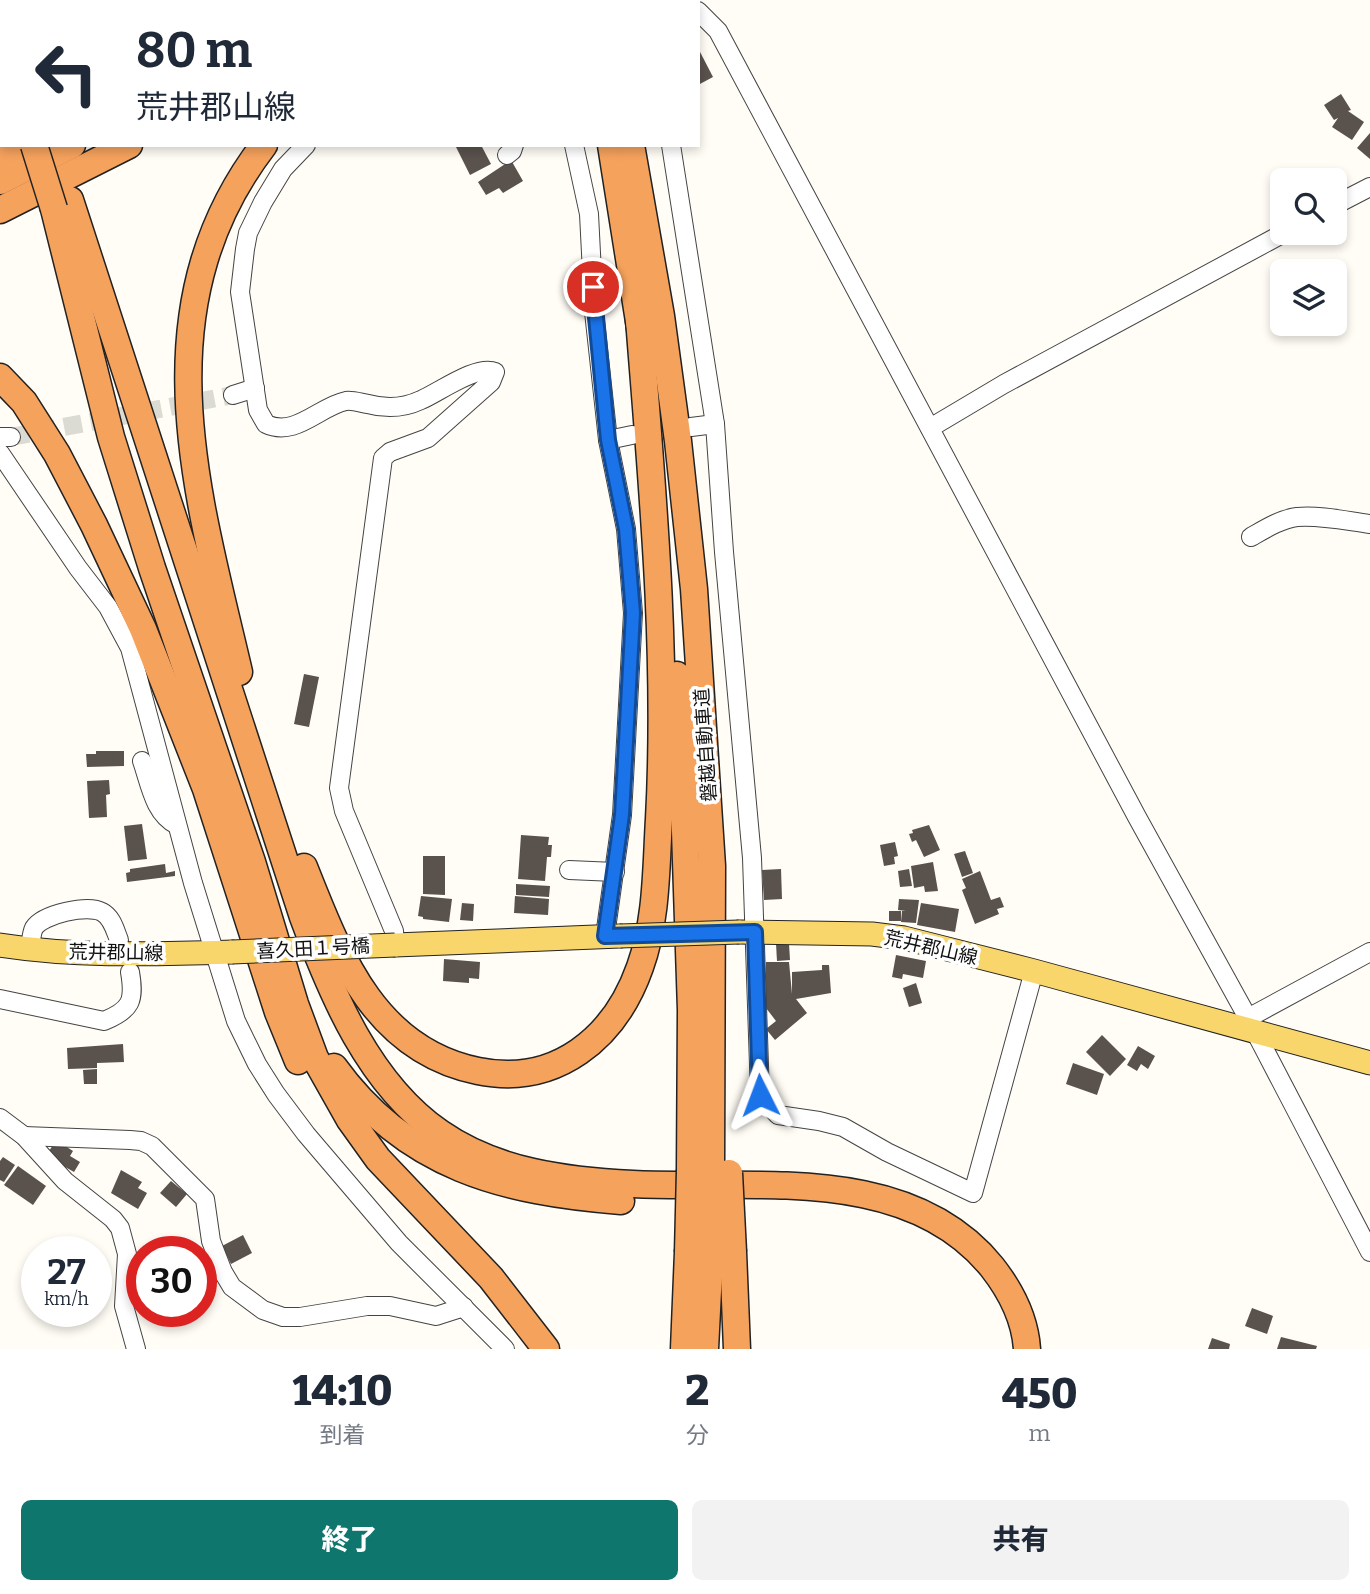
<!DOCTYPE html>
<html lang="ja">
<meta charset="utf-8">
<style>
:root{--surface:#fff;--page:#f2f2f3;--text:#1f2937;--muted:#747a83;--accent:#0f766e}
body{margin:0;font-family:Bitter,"Noto Sans JP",serif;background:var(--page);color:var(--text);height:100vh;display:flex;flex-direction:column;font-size:26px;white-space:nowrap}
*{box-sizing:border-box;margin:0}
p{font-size:23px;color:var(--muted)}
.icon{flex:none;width:38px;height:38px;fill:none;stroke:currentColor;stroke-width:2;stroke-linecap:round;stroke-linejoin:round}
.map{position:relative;height:1349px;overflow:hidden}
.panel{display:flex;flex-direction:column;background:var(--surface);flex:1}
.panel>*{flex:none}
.top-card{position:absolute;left:0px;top:0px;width:700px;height:147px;box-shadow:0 4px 10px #0003;background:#fff;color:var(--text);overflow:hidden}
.tools{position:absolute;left:1270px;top:168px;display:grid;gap:14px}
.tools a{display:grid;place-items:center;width:77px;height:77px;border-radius:10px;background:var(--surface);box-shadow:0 4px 10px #0003;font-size:35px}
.speed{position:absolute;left:21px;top:1236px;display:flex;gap:14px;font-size:35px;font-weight:700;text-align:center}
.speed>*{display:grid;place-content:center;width:91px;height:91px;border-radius:50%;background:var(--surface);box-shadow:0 4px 10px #0003;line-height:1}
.speed small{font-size:18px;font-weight:400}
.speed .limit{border:10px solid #d22;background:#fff;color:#111}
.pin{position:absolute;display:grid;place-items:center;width:60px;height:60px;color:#fff;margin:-30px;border:4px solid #fff;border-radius:50%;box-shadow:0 2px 7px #0007}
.me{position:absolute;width:77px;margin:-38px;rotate:357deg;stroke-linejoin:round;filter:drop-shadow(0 0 5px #0008)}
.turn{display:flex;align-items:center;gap:24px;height:147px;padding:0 21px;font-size:32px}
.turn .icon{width:91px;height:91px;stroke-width:2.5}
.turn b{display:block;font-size:49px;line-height:60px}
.eta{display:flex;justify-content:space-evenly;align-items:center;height:119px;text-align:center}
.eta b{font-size:42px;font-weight:800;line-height:49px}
.cta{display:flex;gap:14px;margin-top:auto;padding:14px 21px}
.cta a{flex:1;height:80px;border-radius:10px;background:var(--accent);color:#fff;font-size:28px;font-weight:800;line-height:80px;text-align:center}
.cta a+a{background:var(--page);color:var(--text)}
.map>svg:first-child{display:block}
.building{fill:#5a524d}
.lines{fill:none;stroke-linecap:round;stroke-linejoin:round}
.minor-tunnel{stroke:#dbdad3;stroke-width:18;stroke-dasharray:18 9;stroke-linecap:butt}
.minor-casing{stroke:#444;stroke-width:20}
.major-casing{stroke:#222;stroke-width:25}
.highway-casing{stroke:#222;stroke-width:29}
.minor{stroke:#fff;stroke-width:18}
.major{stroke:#f9d66b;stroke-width:23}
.highway{stroke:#f5a25d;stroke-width:26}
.major-bridge-casing{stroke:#222;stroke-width:25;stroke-linecap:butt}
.highway-bridge-casing{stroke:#222;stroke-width:29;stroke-linecap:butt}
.major-bridge{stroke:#f9d66b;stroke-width:23}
.highway-bridge{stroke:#f5a25d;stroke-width:26}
.route-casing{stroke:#114b97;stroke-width:18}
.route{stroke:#1a73e8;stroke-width:12}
.labels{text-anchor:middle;stroke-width:7;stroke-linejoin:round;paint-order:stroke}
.street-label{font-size:19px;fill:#111;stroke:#fff}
</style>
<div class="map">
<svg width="1370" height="1349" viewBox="0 0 1370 1349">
<rect width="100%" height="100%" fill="#fffdf5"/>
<g class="building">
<path d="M698 48 713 77 698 85Z"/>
<path d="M1341 94 1351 110 1348 111 1364 122 1352 140 1332 127 1338 118 1334 120 1324 105Z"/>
<path d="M1370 133V159L1357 148Z"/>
<path d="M455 145H481L491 164 470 175Z"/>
<path d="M511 160 523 181 503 193 499 188 486 195 478 182Z"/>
<path d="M304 674 319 677 309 727 294 724Z"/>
<path d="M96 751H124V766L87 767 86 754H96Z"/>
<path d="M109 780 110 794 106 795 107 817 89 818 87 781Z"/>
<path d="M142 824 147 859 128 861 124 826Z"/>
<path d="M929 825 940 850 924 857 916 840 912 842 909 834 913 833 912 830Z"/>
<path d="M521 835 549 837 548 845H552L551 857H547L545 881 518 879Z"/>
<path d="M895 842 898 856 894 857 895 864 884 866 880 845Z"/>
<path d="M965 851 973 873 962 877 954 854Z"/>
<path d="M423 856H445V895L423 894Z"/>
<path d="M933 862 938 891 925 892 924 886 914 888 911 866Z"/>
<path d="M165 864 166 873 175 871V876L127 882 126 873 130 872V869Z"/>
<path d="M781 869 782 899 764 900 762 870Z"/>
<path d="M909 869 912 886 900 887 898 871Z"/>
<path d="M980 871 991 900 1000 897 1004 907 997 909 999 914 975 924 962 890 966 888 962 879Z"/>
<path d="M516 884 550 886 549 897 516 895Z"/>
<path d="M421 896 452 899 449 922 423 919V917L418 916Z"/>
<path d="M515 896 549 899 548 915 514 913Z"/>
<path d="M899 899 919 900 916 923 901 922 902 911H906L898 910Z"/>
<path d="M462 903 474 904 473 921 460 920Z"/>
<path d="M921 903 959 909 955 932 917 925Z"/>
<rect x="889" y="911" width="12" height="10"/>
<path d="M776 944H789L790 960 777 961Z"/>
<path d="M896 955 926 961 923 978 903 974 902 979 892 977Z"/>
<path d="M444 959 480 962 479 979 469 978V983L443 981Z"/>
<path d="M766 962H789L792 994V972L822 970V965H829L831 993 796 999 807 1013 775 1040 766 1029 776 1021 766 1008Z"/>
<path d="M916 983 922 1003 909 1007 903 988Z"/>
<path d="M1102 1035 1126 1059 1110 1076 1086 1052Z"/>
<path d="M123 1044 124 1062 97 1063V1068L68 1069 67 1048Z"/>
<path d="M1138 1046 1155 1056 1148 1069 1141 1064 1137 1071 1127 1065Z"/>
<path d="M1073 1063 1104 1074 1097 1095 1066 1084Z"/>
<path d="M97 1069V1084H84L83 1070Z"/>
<path d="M56 1140 73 1151 70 1156 80 1162 74 1172 46 1156Z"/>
<path d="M3 1157 15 1165 4 1182 0 1180V1161Z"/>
<path d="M18 1166 46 1186 33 1205 4 1185Z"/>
<path d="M121 1170 142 1182 138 1188 147 1193 138 1209 111 1193Z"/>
<path d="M171 1181 187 1194 176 1207 160 1193Z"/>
<path d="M243 1235 252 1253 231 1264 222 1246Z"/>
<path d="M1252 1308 1273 1316 1267 1334 1245 1326Z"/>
<path d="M1281 1337 1317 1346 1316 1349H1277Z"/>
<path d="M1212 1338 1230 1344 1229 1349H1208Z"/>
</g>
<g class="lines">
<path class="minor-tunnel" d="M11 437 233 395"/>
<defs>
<g id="minor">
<path d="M25 0 26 2"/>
<path d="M643 0V2"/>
<path d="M684 0 687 2"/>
<path d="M240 2 244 0"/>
<path d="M698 11 718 31 1137 817 1248 1018 1370 1252"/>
<path d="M306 145 283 169 263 202 248 233 245 249 240 292 258 410 266 424C295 438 320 406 346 401 353 400 361 403 368 404 386 409 404 408 421 400 438 393 477 364 495 372L491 382 428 438 390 452 383 458 339 788 344 811 394 931 395 945"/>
<path d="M574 145 589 214 594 312 608 440 626 529 633 613 622 815 605 936"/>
<path d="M671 145 715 424 724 552 752 858 760 1095 778 1115 819 1121 843 1127 887 1152 973 1193 1034 971"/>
<path d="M507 155 512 151 514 145"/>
<path d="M1335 205 1370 187"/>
<path d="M233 395 255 388"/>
<path d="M691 427 715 424"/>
<path d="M930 428 1004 384 1284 233"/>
<path d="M0 437H11"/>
<path d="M608 440 632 435"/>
<path d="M0 453 78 568 108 607 130 648 193 883 236 1021 257 1064 276 1094 306 1134 399 1243 505 1349"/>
<path d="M1251 537C1265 529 1281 519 1297 517 1321 515 1347 521 1370 524"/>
<path d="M142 761C150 784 154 814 177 825"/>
<path d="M569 870 615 872"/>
<path d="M30 949C31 943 31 934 34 928 43 914 88 904 102 912 112 917 115 930 119 940"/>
<path d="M0 999 104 1021C131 1010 135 1001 130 972"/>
<path d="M1248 1018 1370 952"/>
<path d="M0 1118 24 1136 65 1181 113 1219 120 1228 127 1254 124 1306 136 1349"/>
<path d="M24 1136 130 1140 141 1141 152 1146 205 1199 211 1241 223 1272 232 1287 263 1310 283 1317H300L367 1306H390L436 1316 464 1307"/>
</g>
<g id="major">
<path d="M739 932 872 934 904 938 1034 971 1370 1063"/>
<path d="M0 945C77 957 154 954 232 952"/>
<path d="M395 945 620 936"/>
</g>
<g id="highway">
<path d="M580 0V2"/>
<path d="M602 0V2"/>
<path d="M375 2 379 0"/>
<path d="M442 2 447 0"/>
<path d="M486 2 490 0"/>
<path d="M0 3 2 6"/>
<path d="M0 44 2 48"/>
<path d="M611 145 641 334"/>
<path d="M631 145 661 316 678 441 694 589 712 866 711 1171"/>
<path d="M0 154 22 145"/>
<path d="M0 181 72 145"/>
<path d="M70 200 303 917C332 995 369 1084 440 1133 496 1172 567 1181 633 1184 751 1190 907 1162 992 1267 1010 1290 1025 1319 1027 1349"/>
<path d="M54 209 111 437 152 568 252 862 295 1004 315 1058 350 1120 378 1159 491 1278 546 1349"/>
<path d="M0 210 129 145"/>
<path d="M0 377 24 402 57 454 94 525 143 629 206 789 278 1012 298 1061"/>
<path d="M239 672C197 492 139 308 264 145"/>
<path d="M677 675 682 741 691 1010 690 1170"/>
<path d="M304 867C339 955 374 1050 478 1071 556 1087 615 1038 640 967 657 920 656 868 659 819 668 652 652 485 639 319"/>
<path d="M334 1067C406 1167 504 1192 621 1201"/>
<path d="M733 1252 737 1349"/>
<path d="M684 1349 688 1252"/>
<path d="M705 1349 710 1252"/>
</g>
</defs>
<use href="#minor" class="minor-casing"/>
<use href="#major" class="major-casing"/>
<use href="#highway" class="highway-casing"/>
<use href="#minor" class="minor"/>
<use href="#major" class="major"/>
<use href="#highway" class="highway"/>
<defs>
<g id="major-bridge">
<path d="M620 936 739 932"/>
<path d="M232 952 395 945"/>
</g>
<g id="highway-bridge">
<path d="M34 145 54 209"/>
<path d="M729 1173 733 1252"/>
<path d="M688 1252 690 1170"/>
<path d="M710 1252 711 1171"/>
</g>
</defs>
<use href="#major-bridge" class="major-bridge-casing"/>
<use href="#highway-bridge" class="highway-bridge-casing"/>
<use href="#major-bridge" class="major-bridge"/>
<use href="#highway-bridge" class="highway-bridge"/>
</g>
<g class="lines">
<defs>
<path id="route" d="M593 287 608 440 626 529 633 613 622 815 605 936 755 932 760 1095"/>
</defs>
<use href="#route" class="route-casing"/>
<use href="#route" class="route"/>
</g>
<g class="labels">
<g class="street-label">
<text transform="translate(705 745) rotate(-94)" y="7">磐越自動車道</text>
<text transform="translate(931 947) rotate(13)" y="7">荒井郡山線</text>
<text transform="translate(313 948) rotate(-3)" y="7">喜久田１号橋</text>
<text transform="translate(116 952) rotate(1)" y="7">荒井郡山線</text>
</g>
</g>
</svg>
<div class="tools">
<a><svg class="icon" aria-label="search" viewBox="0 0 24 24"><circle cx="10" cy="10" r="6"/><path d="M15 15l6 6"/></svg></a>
<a><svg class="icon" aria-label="layers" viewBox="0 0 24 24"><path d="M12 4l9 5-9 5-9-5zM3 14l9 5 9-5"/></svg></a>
</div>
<div class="speed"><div>27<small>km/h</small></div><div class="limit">30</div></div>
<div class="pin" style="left:593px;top:287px;background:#d93025"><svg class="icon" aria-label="arrive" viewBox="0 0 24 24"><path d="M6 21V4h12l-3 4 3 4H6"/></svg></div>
<svg class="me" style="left:760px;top:1095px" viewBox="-20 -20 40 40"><path d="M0-17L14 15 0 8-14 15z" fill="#1a73e8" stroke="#fff" stroke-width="4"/></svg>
<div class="top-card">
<div class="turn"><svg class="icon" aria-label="left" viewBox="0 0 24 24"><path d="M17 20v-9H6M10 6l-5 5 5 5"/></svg><div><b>80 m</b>荒井郡山線</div></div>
</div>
</div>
<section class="panel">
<div class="eta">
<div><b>14:10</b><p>到着</p></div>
<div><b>2</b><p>分</p></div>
<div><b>450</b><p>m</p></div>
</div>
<div class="cta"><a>終了</a><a>共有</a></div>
</section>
